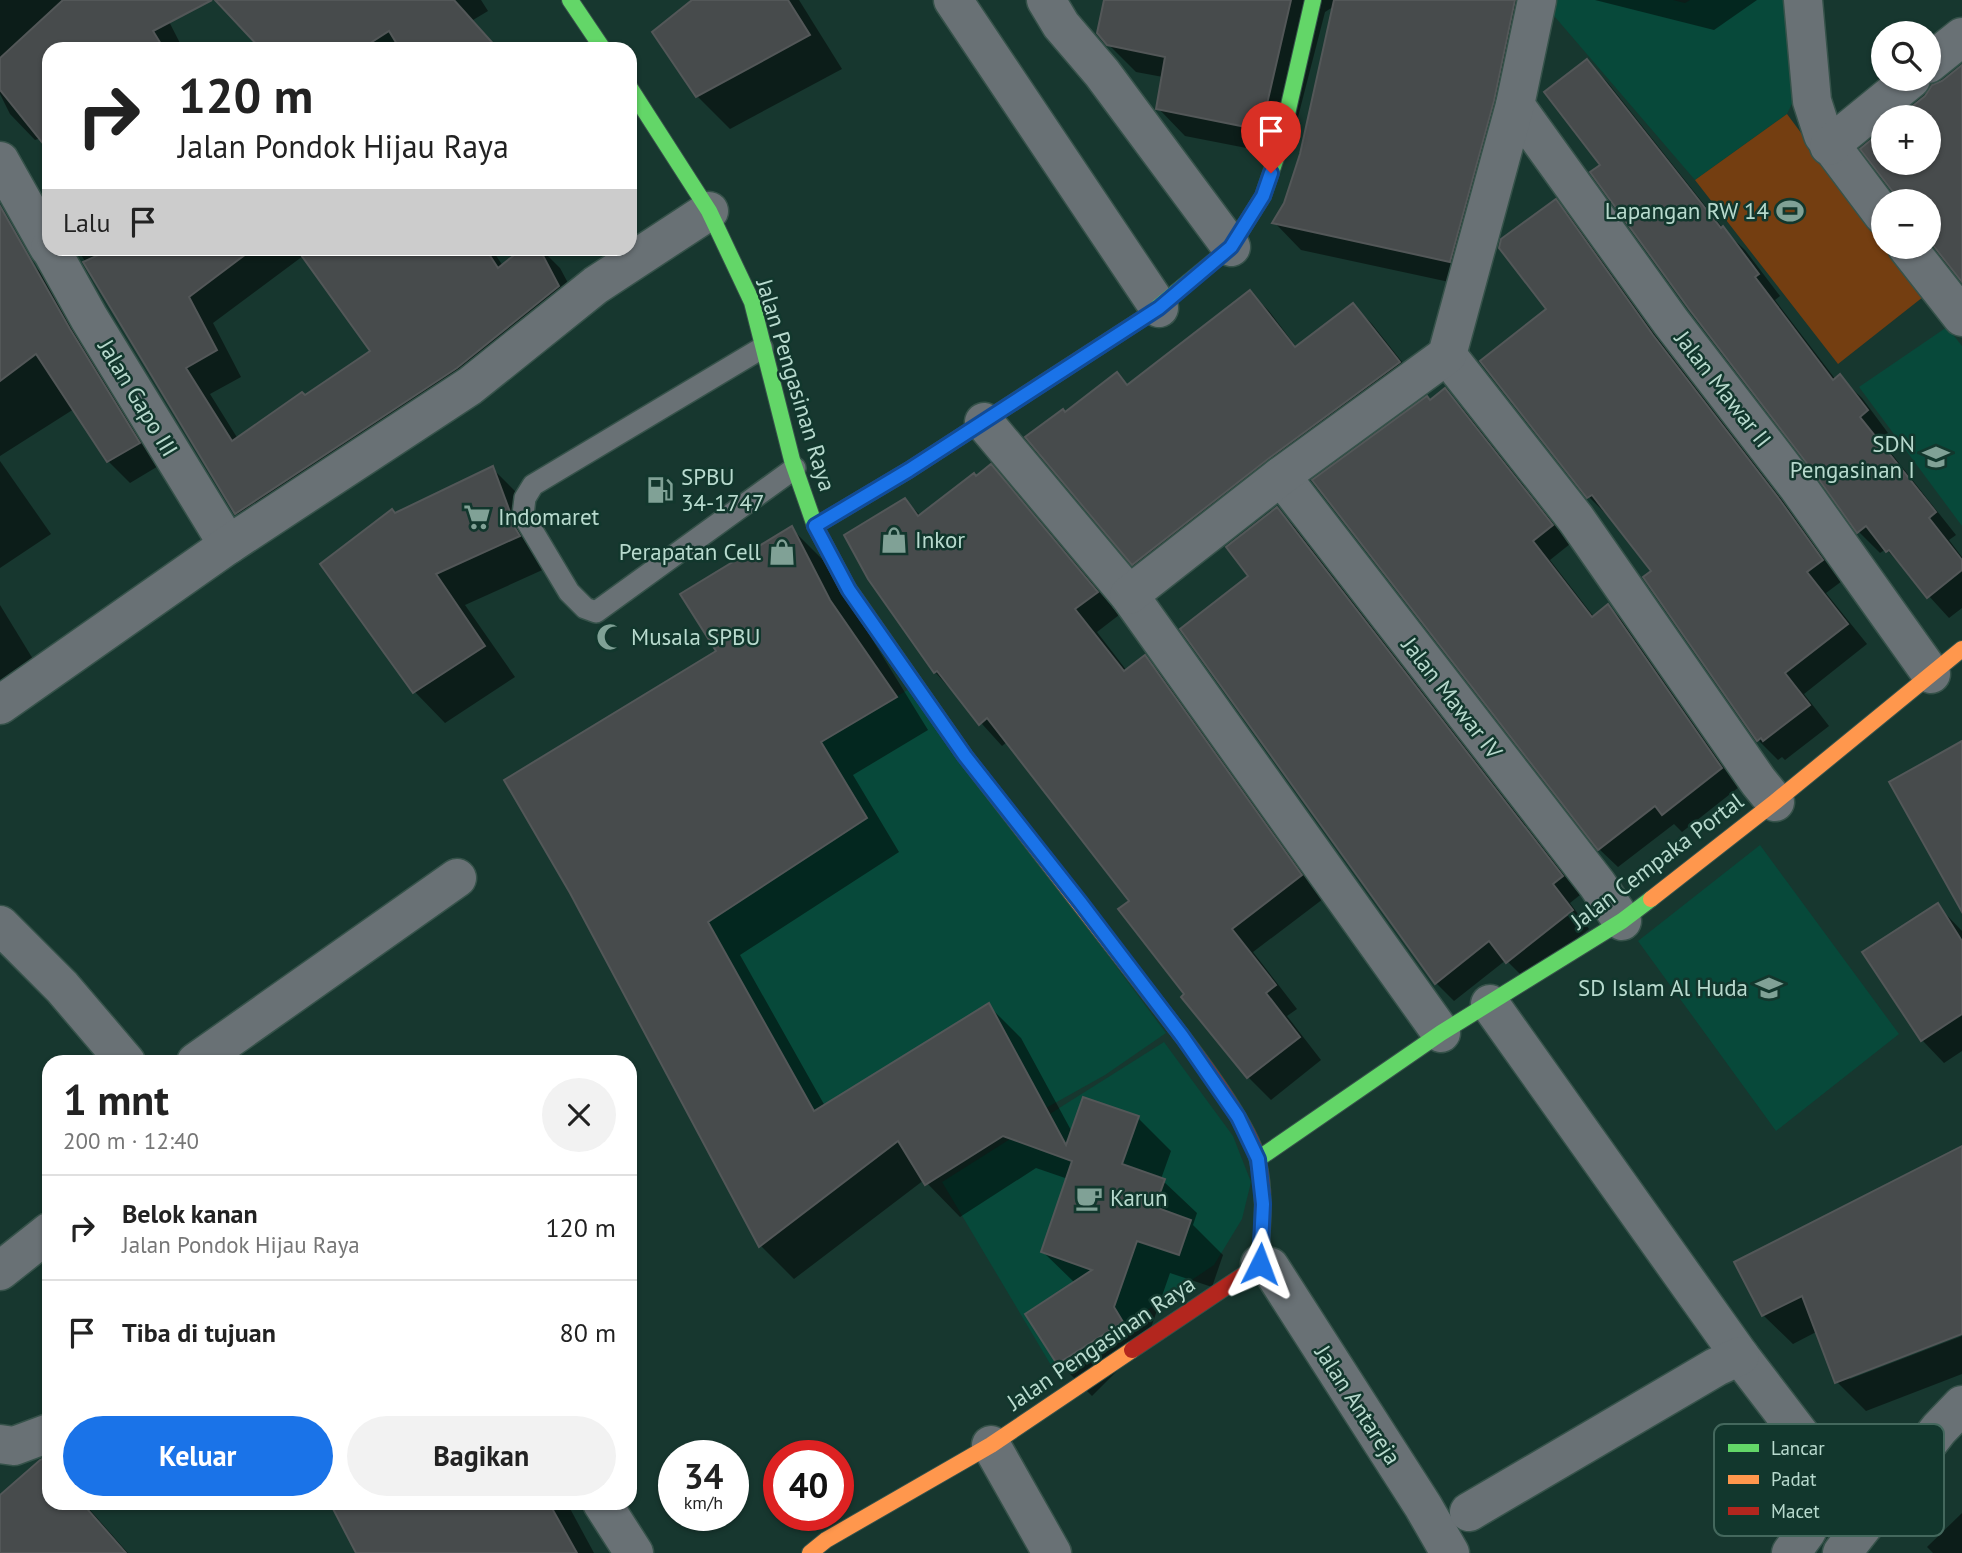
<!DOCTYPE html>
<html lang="id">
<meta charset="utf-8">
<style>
:root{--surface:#fff;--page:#f2f2f2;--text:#222;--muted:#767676;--line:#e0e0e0;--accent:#1a73e8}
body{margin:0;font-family:"PT Sans",sans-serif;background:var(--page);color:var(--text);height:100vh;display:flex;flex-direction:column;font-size:26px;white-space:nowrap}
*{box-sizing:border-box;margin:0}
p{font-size:23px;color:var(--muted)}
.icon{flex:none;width:38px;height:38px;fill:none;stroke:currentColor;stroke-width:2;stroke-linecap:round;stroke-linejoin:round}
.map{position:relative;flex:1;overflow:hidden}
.drawer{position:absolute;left:42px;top:1055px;width:595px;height:455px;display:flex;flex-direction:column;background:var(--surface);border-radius:21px;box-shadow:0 2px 5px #0004}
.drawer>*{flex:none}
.hud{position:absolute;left:42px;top:42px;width:595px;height:214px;border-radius:21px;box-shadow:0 2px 5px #0004;background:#fff;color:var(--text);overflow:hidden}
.tools{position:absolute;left:1871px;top:21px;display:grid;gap:14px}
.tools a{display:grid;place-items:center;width:70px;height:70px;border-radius:50%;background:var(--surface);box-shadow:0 2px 5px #0004;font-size:35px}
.speed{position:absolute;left:658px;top:1440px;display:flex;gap:14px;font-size:35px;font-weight:700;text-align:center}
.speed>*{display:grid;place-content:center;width:91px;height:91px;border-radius:50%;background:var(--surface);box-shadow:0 2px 5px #0004;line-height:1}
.speed small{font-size:18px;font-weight:400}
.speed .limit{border:10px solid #d22;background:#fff;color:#111}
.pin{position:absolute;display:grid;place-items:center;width:60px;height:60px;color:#fff;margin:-72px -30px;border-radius:50% 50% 50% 0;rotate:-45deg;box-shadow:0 0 7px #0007}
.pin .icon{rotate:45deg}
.me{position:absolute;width:77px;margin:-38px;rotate:3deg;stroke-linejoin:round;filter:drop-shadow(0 0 5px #0008)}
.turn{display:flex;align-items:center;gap:24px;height:147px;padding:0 21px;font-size:32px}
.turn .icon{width:91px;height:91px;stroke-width:2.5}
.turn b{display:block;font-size:49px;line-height:60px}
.then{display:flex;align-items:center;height:66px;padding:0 21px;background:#0003;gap:14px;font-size:26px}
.round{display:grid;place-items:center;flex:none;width:74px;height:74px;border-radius:37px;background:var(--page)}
.overview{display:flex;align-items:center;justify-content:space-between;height:119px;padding:0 21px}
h1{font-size:42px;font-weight:600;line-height:52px}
.action{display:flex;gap:14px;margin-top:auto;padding:14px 21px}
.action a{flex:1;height:80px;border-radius:42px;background:var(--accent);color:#fff;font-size:28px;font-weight:600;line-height:80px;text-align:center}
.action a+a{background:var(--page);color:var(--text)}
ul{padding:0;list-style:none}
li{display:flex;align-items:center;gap:21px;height:105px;padding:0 21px;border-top:2px solid var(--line)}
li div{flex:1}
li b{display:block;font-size:26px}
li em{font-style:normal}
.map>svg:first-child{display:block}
.built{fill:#07493a}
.green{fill:#743e11}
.shadow{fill:#0007;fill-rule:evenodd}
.building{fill:#474b4c;stroke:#535758;stroke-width:2}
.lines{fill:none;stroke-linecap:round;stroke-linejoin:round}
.lane-casing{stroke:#36524a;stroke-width:24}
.street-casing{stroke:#36524a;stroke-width:41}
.fast-casing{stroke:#36524a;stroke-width:18}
.slow-casing{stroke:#36524a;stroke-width:18}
.jam-casing{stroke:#36524a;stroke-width:18}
.lane{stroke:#697175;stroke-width:21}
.street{stroke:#697175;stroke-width:38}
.fast{stroke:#63d668;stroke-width:16}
.slow{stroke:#ff974d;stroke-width:16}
.jam{stroke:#b3261e;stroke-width:16}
.route-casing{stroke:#114b97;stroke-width:18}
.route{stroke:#1a73e8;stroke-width:12}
.labels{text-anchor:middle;stroke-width:5;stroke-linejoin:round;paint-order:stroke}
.poi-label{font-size:23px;fill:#b8dace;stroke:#12372d;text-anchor:start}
.street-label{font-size:23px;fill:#b8dace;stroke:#12372d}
.key{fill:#12372d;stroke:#44685d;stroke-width:2}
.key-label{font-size:19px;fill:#b8dace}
</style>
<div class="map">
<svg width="1962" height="1553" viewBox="0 0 1962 1553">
<rect width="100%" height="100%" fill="#17372f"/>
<g class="built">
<path d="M1552 0H1673L1685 3 1690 0H1790L1798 91 1787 114 1695 180 1549 10Z"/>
<path d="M1947 327 1962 346V526L1859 387Z"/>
<path d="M909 689 1166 1033 1105 1075 1046 1108 925 1185 898 1142 759 1247 570 893Z"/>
<path d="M1760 845 1899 1034 1776 1131 1638 941Z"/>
<path d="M1164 1042 1233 1136 1251 1182 1242 1219 1214 1265 1055 1372 942 1182Z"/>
</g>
<path class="green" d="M1787 114 1883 243V247H1886L1923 297 1838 364 1695 180Z"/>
<g class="shadow">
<path d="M0 0H158L183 49H49V148L41 138 35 140 10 114 0 94Z"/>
<path d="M218 0H481L488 11 473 20 498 49H264Z"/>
<path d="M694 0H799L842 69 730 129 697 96Z"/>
<path d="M1109 0H1546L1477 288 1301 250 1274 222 1285 204 1301 156 1336 5 1325 12 1288 156 1185 136 1158 108 1163 77 1136 72 1108 44Z"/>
<path d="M1595 0H1757L1714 30Z"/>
<path d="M1587 61 1608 83 1726 232 1745 250 1780 296 1775 300 1836 380 1840 377 1862 398 1888 433 1880 439 1956 535 1949 540 1962 557V608L1949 618 1886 549 1880 553 1859 532 1603 165Z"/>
<path d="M1962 67V279L1953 268 1946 267 1928 247V201H1902L1863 149 1883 132V163H1928V117H1902Z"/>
<path d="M49 188V200L44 191Z"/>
<path d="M1556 201 1576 222 1673 357 1800 522 1842 581 1826 593 1867 644 1804 694 1829 726 1785 760 1782 757 1778 760 1758 740 1653 571 1610 516 1609 517 1589 497 1548 310Z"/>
<path d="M77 248H491L503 266 526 248H540L560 268 584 313 262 539 236 513ZM303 256 372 351 238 439 210 394 241 377 213 323Z"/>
<path d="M0 250 32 264 54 285 160 465 130 483 108 461 74 409 0 456Z"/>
<path d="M1250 292 1269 311 1297 348 1353 305 1372 324 1418 382 1152 583 1133 564 1066 414 1117 374 1129 386Z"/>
<path d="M1445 390 1463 409 1570 544 1550 560 1594 617 1608 606 1626 624 1739 787 1682 832 1674 824 1618 867 1599 849 1430 402Z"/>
<path d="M0 461 51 534 0 568Z"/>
<path d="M991 467 1013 489 1119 615 1097 632 1127 671 1145 658 1167 680 1323 899 1253 952 1297 1009 1287 1016 1321 1060 1271 1100 1248 1077 1183 997 1186 995 1131 901 1007 742 1002 746 935 672 869 578 905 500 921 516Z"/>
<path d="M492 468 523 499 549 567 465 605 515 677 445 723 415 692 323 565 396 515Z"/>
<path d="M1277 509 1295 527 1580 895 1570 903 1589 929 1525 979 1506 960 1454 1001 1436 983 1250 577Z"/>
<path d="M791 528 824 561 928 730 853 775 899 852 740 955 825 1106 988 1005 1021 1038 1072 1132 1138 1118 1171 1151 1161 1179 1197 1213 1193 1225 1223 1255 1212 1287 1170 1273 1146 1342 1092 1396 1059 1363 1075 1283 1043 1252 1068 1179 1036 1168 960 1217 924 1180 794 1279 761 1246 572 892Z"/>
<path d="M0 605 47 682 0 718Z"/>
<path d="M1937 905 1962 931V1051L1944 1063 1922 1040Z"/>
<path d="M1962 1157V1332L1850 1375V1379L1962 1336V1374L1866 1411 1837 1382 1818 1331 1793 1344 1763 1315Z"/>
<path d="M49 1467V1503H84L128 1553H3L0 1549V1498Z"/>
<path d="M332 1503H567L594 1553H358Z"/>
<path d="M1962 1513V1553H1933L1927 1547Z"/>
</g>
<g class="building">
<path d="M63 0H212L153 31 164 49H49V151L0 90V58Z"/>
<path d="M215 0H454L498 49H400L389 31 361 49H261Z"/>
<path d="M692 0H788L810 35 696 97 652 32Z"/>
<path d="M1104 0H1291L1261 130 1156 109 1165 57 1107 45 1097 33Z"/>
<path d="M1334 0H1515L1494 101 1450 262 1272 223 1284 203 1300 154Z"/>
<path d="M1587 59 1721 228 1723 226 1759 274 1755 277 1833 380 1840 374 1868 410 1860 417 1936 512 1929 518 1962 560V570L1927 598 1889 550 1886 552 1866 526 1857 533 1815 474 1689 309 1590 172 1600 165 1544 92Z"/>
<path d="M1962 65V282L1928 239V201H1900L1860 149 1883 130V163H1928V117H1899L1925 96 1932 85 1942 81Z"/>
<path d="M1556 199 1653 335 1780 500 1823 560 1807 572 1848 624 1785 673 1810 705 1763 741 1761 738 1757 741 1643 577 1651 571 1592 495 1587 498 1480 361 1546 309 1499 248 1501 239Z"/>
<path d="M0 206 70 329 140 443 107 462 36 354 0 381Z"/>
<path d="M114 248H254L189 297 217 350 186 368 232 441 302 392 305 395 370 351 296 248H485L498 268 523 248H539L559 286 457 368 235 514 83 262Z"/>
<path d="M1250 290 1295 347 1353 303 1400 362 1268 459 1132 565 1025 437 1063 409 1065 412 1117 372 1127 385Z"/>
<path d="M1445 388 1553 525 1533 541 1592 617 1608 604 1722 768 1662 815 1655 806 1598 850 1312 480 1427 396 1430 400Z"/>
<path d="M991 464 1098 592 1075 609 1124 671 1145 655 1302 875 1232 929 1276 985 1266 993 1300 1037 1247 1078 1181 997 1184 994 1118 909 1129 901 987 718 979 725 937 671 934 673 868 579 844 535 905 498 918 516 974 473 976 476Z"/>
<path d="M493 466 510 512 511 521 520 536 436 574 485 646 413 693 320 564 392 509 395 513Z"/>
<path d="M1277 507 1563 876 1553 884 1573 910 1506 963 1489 941 1435 984 1180 629 1248 576 1226 547Z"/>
<path d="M792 526 830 600 897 697 821 742 867 818 708 922 814 1111 989 1003 1066 1145 1083 1097 1139 1116 1122 1164 1165 1179 1155 1207 1191 1220 1179 1255 1137 1241 1114 1307 1123 1322 1057 1364 1025 1314 1092 1270 1041 1252 1072 1161 1003 1136 925 1185 898 1141 759 1247 570 893 504 780 716 651 680 594Z"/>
<path d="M1962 741V912L1889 782Z"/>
<path d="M1938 903 1962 941V1014L1921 1041 1862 952Z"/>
<path d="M1962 1146V1334L1835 1383 1802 1296 1762 1316 1734 1262Z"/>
<path d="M49 1456V1503H82L126 1553H0V1495L40 1460Z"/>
<path d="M330 1503H549L577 1553H356Z"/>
</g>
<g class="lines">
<defs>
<path id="lane" d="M762 348 533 485 525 498 523 515 569 592 585 608 596 612 795 468"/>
<g id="street">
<path d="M953 0 1159 308"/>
<path d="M1046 0 1061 25 1102 73 1231 247"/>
<path d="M1803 0 1812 101 1823 135 1883 215"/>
<path d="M1928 64 1962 37"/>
<path d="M1515 105 1671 322 1798 487 1931 674"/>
<path d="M1829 146 1911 79"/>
<path d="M0 161 49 248"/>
<path d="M1907 247 1962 317"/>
<path d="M50 248 89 318 228 545"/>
<path d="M1447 355 1576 519 1758 781 1775 802"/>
<path d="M984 422 1129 595 1441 1033"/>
<path d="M1281 476 1597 884 1622 921"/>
<path d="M1129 595 1281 476 1447 355 1515 105 1537 0"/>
<path d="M0 705 228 545 470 386 596 285 709 211"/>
<path d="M0 925 62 987 126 1062"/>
<path d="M1490 1004 1740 1356 1867 1522"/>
<path d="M196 1062 457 878"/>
<path d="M1260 1264 1270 1267 1423 1506 1450 1553"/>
<path d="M0 1271 49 1232"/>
<path d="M0 1444 14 1446 49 1433"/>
<path d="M991 1445 1052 1553"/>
<path d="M1784 1453 1814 1491 1807 1531 1791 1553"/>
<path d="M602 1503 634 1553"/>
<path d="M1469 1512 1716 1367 1740 1356"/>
<path d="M1842 1553 1939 1429 1962 1405"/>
</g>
<g id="fast">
<path d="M570 0 603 49"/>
<path d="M630 88 709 211 752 302 792 460 815 526 848 588"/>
<path d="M1151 313 1231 247 1263 196 1279 149 1313 0"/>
<path d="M1258 1159 1441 1033 1622 921 1651 899"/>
</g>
<g id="slow">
<path d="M848 588 965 756 1175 1027"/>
<path d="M1651 899 1775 802 1962 649"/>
<path d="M810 1553 826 1540 991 1445 1132 1350"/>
</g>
<g id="jam">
<path d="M815 526 909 470 1151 313"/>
<path d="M1132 1350 1260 1264C1262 1230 1266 1194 1258 1161 1250 1125 1199 1058 1175 1027"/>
</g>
</defs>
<use href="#lane" class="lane-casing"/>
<use href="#street" class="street-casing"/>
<use href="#fast" class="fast-casing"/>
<use href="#slow" class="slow-casing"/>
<use href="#jam" class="jam-casing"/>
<use href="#lane" class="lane"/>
<use href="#street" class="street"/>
<use href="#fast" class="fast"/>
<use href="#slow" class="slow"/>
<use href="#jam" class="jam"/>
</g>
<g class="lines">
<defs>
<path id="route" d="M1260 1264 1263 1204 1258 1159 1238 1117 1182 1036 1080 902 965 756 849 590 815 526 909 470 1159 308 1231 247 1263 196 1271 173"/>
</defs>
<use href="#route" class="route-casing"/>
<use href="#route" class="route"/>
</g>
<defs>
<symbol id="stadium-bare" viewBox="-9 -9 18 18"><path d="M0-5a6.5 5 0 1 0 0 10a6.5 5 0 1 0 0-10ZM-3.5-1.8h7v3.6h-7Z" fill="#80a196" stroke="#12372d" stroke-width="2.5" paint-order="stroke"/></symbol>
<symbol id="school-bare" viewBox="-9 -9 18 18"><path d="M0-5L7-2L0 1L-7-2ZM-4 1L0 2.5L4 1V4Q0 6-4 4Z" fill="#80a196" stroke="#12372d" stroke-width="2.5" paint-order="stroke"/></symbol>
<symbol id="fuel-bare" viewBox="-9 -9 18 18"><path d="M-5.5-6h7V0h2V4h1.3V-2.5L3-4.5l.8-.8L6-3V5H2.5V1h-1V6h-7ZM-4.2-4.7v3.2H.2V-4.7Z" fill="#80a196" stroke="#12372d" stroke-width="2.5" paint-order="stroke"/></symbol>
<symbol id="supermarket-bare" viewBox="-9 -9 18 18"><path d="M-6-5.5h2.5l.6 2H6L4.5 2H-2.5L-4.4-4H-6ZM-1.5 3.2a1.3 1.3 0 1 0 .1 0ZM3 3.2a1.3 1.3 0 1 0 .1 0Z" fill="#80a196" stroke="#12372d" stroke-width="2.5" paint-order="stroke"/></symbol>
<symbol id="shop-bare" viewBox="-9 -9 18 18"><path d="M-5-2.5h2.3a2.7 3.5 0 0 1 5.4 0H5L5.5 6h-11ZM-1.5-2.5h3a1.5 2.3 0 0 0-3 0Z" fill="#80a196" stroke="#12372d" stroke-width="2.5" paint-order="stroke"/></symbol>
<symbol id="mosque-bare" viewBox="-9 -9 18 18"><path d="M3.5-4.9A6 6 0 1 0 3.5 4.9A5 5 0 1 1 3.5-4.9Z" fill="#80a196" stroke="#12372d" stroke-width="2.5" paint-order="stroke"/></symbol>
<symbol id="cafe-bare" viewBox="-9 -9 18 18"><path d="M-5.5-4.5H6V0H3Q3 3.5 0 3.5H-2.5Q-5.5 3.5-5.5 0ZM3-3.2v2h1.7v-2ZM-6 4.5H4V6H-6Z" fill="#80a196" stroke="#12372d" stroke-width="2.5" paint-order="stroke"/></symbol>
</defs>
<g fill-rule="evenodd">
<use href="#stadium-bare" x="1771" y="192" width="38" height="38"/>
<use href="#school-bare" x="1917" y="438" width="38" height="38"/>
<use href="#fuel-bare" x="641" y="471" width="38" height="38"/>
<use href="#supermarket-bare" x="458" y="498" width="38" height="38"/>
<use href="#shop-bare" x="875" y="521" width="38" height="38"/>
<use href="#shop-bare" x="763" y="533" width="38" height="38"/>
<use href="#mosque-bare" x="591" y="618" width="38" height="38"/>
<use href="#school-bare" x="1750" y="969" width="38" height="38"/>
<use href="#cafe-bare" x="1070" y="1179" width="38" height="38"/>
</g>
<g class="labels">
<g class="poi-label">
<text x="1769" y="219" text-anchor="end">Lapangan RW 14</text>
<text x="1915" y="452" text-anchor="end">SDN<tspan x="1915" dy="26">Pengasinan I</tspan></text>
<text x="681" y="485">SPBU<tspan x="681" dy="26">34-1747</tspan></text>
<text x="498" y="525">Indomaret</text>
<text x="915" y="548">Inkor</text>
<text x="761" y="560" text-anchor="end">Perapatan Cell</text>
<text x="631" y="645">Musala SPBU</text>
<text x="1748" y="996" text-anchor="end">SD Islam Al Huda</text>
<text x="1110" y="1206">Karun</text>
</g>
<g class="street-label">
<text transform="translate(796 385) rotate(73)" y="8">Jalan Pengasinan Raya</text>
<text transform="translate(1723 389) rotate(52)" y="8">Jalan Mawar II</text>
<text transform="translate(138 398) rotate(59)" y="8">Jalan Gapo III</text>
<text transform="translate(1452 698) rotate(52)" y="8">Jalan Mawar IV</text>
<text transform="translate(1657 861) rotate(-37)" y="8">Jalan Cempaka Portal</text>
<text transform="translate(1101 1343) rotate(-34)" y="8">Jalan Pengasinan Raya</text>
<text transform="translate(1358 1405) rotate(57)" y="8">Jalan Antareja</text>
</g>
</g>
<rect x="1714" y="1424" width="230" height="112" rx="10" class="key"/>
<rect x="1728" y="1444" width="31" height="8" fill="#63d668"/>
<rect x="1728" y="1475" width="31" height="9" fill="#ff974d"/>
<rect x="1728" y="1507" width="31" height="8" fill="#b3261e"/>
<g class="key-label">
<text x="1771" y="1455">Lancar</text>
<text x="1771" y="1486">Padat</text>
<text x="1771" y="1518">Macet</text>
</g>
</svg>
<div class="tools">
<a><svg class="icon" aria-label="search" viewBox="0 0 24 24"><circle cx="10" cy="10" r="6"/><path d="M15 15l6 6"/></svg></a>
<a>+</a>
<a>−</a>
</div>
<div class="speed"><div>34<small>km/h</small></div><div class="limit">40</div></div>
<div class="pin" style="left:1271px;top:173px;background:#d93025"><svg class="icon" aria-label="arrive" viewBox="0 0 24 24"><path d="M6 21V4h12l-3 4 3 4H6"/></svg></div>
<svg class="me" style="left:1260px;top:1264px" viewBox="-20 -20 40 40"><path d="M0-17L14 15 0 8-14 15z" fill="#1a73e8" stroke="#fff" stroke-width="4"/></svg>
<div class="hud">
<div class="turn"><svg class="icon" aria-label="right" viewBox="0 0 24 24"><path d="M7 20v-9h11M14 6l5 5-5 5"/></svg><div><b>120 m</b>Jalan Pondok Hijau Raya</div></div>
<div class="then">Lalu<svg class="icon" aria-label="arrive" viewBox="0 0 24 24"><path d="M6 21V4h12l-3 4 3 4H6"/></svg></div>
</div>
<section class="drawer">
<div class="overview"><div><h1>1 mnt</h1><p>200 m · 12:40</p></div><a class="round"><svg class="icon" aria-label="close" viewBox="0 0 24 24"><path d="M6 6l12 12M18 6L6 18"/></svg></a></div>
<ul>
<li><svg class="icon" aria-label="right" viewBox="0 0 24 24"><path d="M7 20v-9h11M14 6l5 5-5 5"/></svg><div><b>Belok kanan</b><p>Jalan Pondok Hijau Raya</p></div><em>120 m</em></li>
<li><svg class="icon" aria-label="arrive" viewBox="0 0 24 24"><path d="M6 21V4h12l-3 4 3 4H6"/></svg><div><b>Tiba di tujuan</b></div><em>80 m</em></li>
</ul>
<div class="action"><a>Keluar</a><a>Bagikan</a></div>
</section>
</div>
